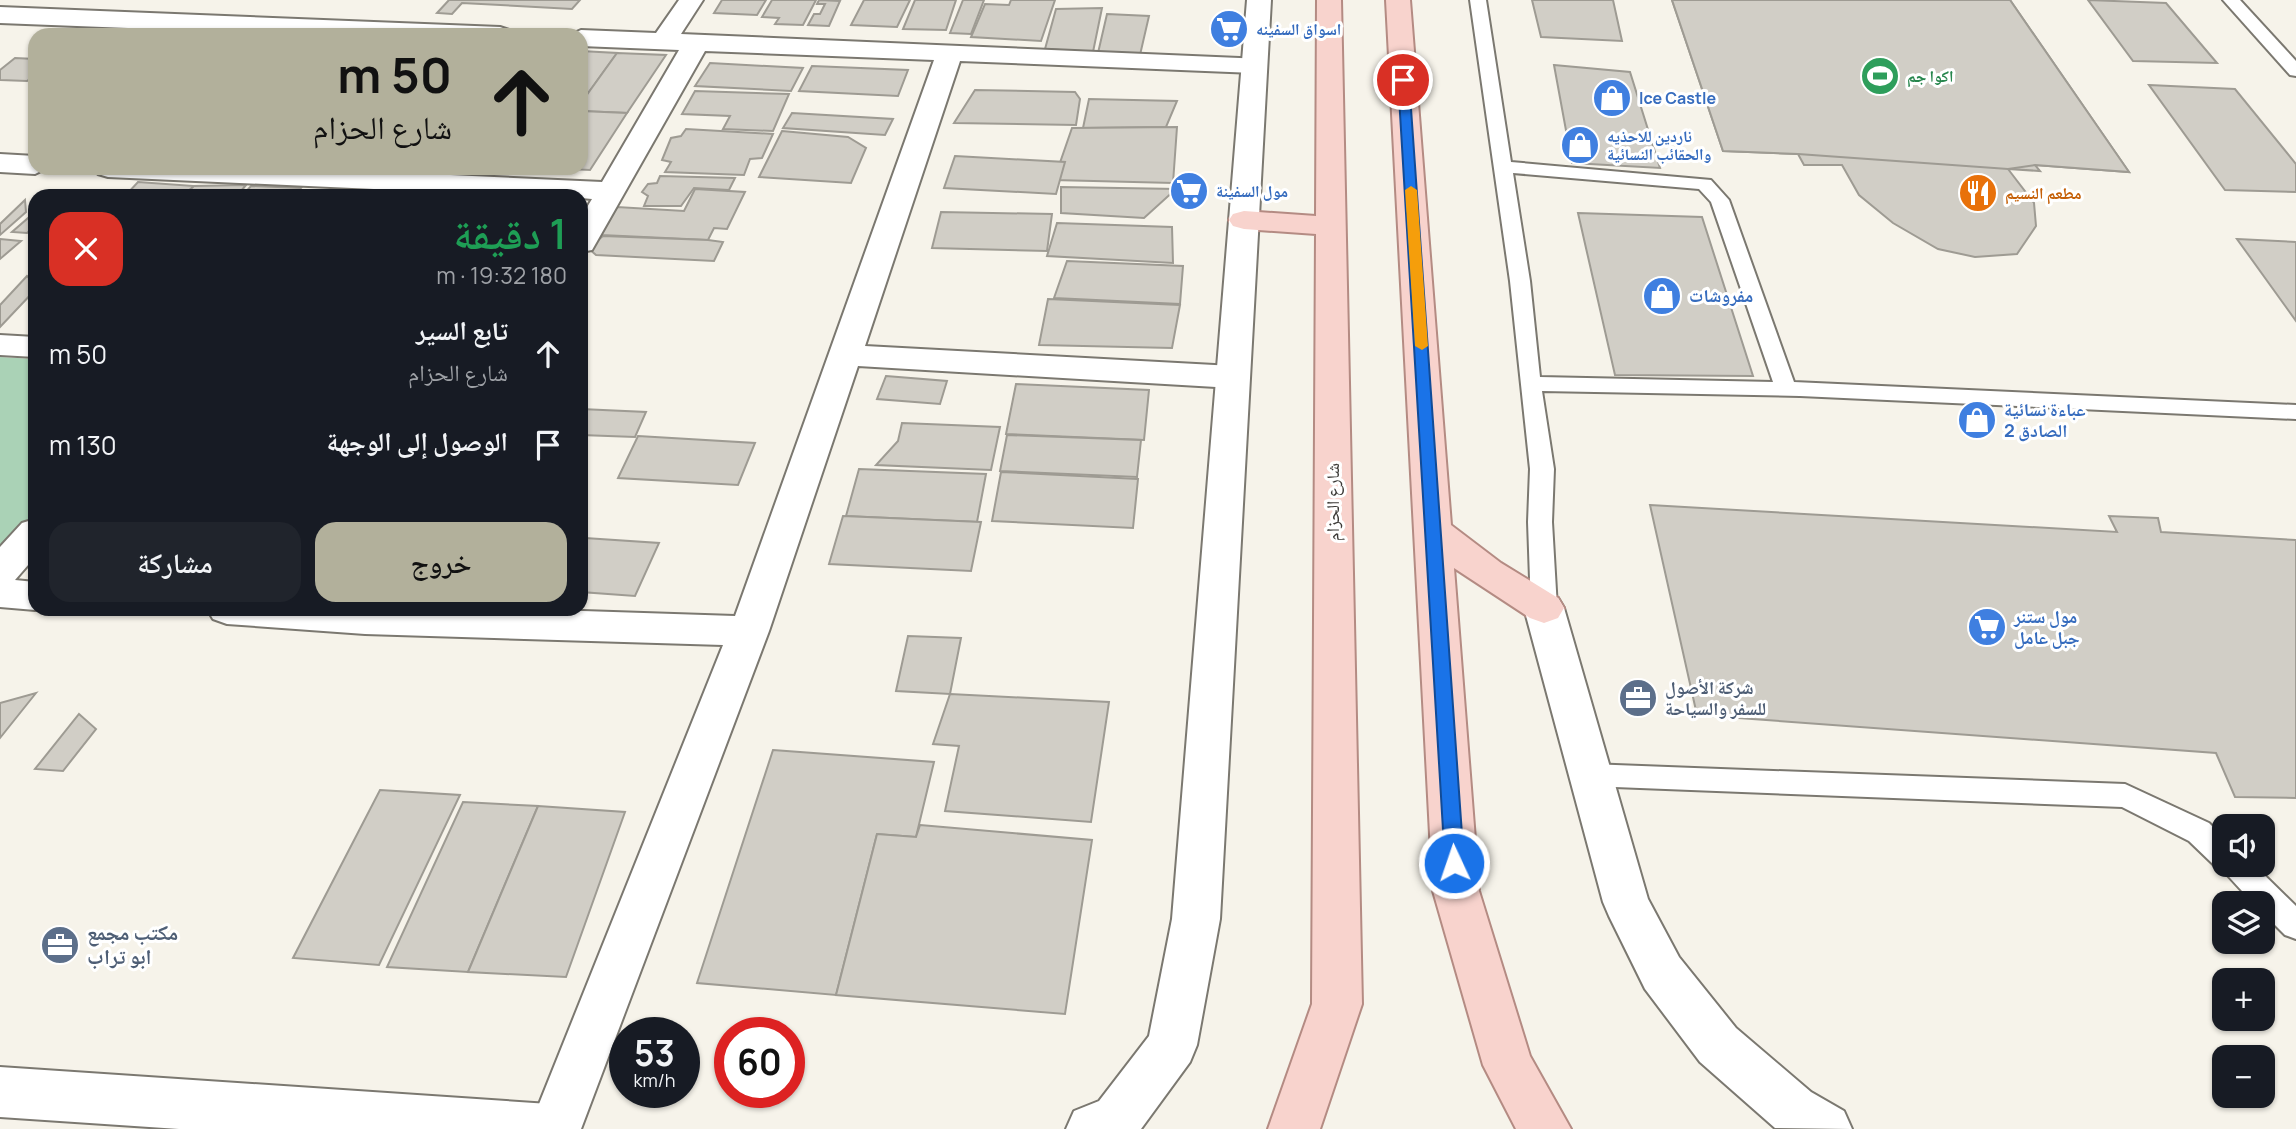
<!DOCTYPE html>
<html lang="ar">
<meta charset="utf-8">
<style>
:root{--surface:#171b24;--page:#20242c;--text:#f1f3f6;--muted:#9ea1a6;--accent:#b2b09b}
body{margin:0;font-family:Manrope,"Noto Naskh Arabic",sans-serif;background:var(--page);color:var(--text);direction:rtl;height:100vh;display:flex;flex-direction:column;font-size:26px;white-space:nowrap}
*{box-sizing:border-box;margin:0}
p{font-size:23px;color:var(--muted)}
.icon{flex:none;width:38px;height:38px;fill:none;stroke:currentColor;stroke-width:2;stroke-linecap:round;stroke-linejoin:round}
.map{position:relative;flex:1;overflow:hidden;direction:ltr}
.details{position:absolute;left:28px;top:189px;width:560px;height:427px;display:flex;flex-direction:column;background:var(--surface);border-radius:21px;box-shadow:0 2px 5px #0004;direction:rtl}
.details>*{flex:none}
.guide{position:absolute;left:28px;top:28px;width:560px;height:147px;border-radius:21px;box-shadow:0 2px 5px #0004;direction:rtl;background:#b2b09b;color:#111;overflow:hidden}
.tools{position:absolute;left:2212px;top:814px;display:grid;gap:14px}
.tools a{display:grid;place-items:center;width:63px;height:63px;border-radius:14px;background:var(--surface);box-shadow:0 2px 5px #0004;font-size:35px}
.speed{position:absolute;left:609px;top:1017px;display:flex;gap:14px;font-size:35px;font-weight:700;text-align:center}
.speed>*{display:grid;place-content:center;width:91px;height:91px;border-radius:50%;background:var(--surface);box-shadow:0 2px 5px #0004;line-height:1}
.speed small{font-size:18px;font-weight:400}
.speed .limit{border:10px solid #d22;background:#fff;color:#111}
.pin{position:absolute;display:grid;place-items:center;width:60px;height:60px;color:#fff;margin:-30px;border:4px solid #fff;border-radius:50%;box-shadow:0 2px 7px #0007}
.me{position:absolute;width:77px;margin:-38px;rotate:357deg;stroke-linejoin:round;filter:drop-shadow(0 0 5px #0008)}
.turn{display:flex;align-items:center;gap:24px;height:147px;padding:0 21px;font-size:32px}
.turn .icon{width:91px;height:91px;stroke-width:2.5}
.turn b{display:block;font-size:49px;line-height:60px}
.round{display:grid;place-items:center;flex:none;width:74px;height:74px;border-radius:21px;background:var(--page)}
.summary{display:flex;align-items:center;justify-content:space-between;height:119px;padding:0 21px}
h1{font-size:42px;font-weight:600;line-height:52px;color:#1e9e55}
.primary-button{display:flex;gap:14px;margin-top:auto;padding:14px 21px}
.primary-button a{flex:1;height:80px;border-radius:21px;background:var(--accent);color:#111;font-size:28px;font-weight:600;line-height:80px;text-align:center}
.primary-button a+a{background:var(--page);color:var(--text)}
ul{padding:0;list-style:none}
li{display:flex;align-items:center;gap:21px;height:91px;padding:0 21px}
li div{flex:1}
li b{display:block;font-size:26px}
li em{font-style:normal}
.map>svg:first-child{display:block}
.green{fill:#aad2b6}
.building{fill:#d1cec6;stroke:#9e9b93;stroke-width:2}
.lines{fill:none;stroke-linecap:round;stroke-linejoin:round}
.service-casing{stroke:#7b7870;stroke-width:4}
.minor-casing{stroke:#7b7870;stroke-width:4}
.tertiary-casing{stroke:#7b7870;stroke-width:4}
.secondary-casing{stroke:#7b7870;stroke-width:4}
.primary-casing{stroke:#b48b83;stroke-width:4}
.service{fill:#fff;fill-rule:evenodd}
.minor{fill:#fff;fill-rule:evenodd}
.tertiary{fill:#fff;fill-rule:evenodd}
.secondary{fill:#fff;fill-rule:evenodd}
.primary{fill:#f8d3cd;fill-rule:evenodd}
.route{fill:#1a73e8;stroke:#114b97;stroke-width:2}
.slow{fill:#f59e0b}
.labels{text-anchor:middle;stroke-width:6;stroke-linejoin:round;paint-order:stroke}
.far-shop-label{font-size:16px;font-weight:bold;fill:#366cbe;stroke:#fff;text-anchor:start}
.far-leisure-label{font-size:16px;font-weight:bold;fill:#27864d;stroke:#fff;text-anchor:start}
.far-food-label{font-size:16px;font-weight:bold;fill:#c56008;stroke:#fff;text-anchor:start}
.shop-label{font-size:18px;font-weight:bold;fill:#366cbe;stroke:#fff;text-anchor:start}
.street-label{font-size:18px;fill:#3c3a37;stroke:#fff}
.service-label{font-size:18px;font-weight:bold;fill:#4e5e75;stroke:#fff;text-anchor:start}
.near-service-label{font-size:21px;font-weight:bold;fill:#4e5e75;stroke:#fff;text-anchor:start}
</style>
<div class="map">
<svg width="2296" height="1129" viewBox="0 0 2296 1129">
<rect width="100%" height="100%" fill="#f6f3ea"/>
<path class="green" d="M0 357 35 359V519L0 559Z"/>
<g class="building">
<path d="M449 0H580L572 9 462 3 452 14 437 13Z"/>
<path d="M722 0H766L757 15 714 13Z"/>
<path d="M772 0H816L803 25 775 24 779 18 762 17Z"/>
<path d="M819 0 840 1 829 26 808 25 814 14H820L825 4H817Z"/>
<path d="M864 0H910L897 27 851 25Z"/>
<path d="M915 0H956L946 30 903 29Z"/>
<path d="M963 0H984L971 34 950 33Z"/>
<path d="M1011 0H1055L1041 41 971 37 985 4 1009 5Z"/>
<path d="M1532 0H1613L1622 41 1541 37Z"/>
<path d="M1672 0H2010L2129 172 2035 165 2040 171 2008 169 2034 203 2036 226 2017 254 1975 257 1938 249 1893 223 1859 195 1842 165H1804L1798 154 1723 151Z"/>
<path d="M1672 0H2010L2129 172 2035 165 2008 169 1798 154 1723 151Z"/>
<path d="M2088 0 2166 3 2217 63 2133 61Z"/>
<path d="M1102 8 1093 52 1045 49 1056 9Z"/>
<path d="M1107 14 1149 16 1140 55 1098 53Z"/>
<path d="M581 51 617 53 581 103Z"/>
<path d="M617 53 666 55 627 113 581 111V103Z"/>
<path d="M15 58 35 59V75L27 81 0 80V70Z"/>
<path d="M710 63 803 68 791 91 695 86Z"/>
<path d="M1554 65 1630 72 1660 168 1572 163Z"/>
<path d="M812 66 908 70 898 96 799 91Z"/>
<path d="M2149 85 2235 89 2296 164V192L2225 190Z"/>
<path d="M975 90 1075 92 1080 99 1076 125 954 123Z"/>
<path d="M695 91 789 94 773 131 723 129 730 116 682 114Z"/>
<path d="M1089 99 1177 101 1166 127 1083 128Z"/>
<path d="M581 111 627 113 590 170 549 168H581Z"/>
<path d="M792 113 893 119 885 135 783 128Z"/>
<path d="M1177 127 1173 183 1054 180 1072 128Z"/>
<path d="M686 129 773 134 762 158 750 159 744 175 665 172 671 162 662 160 671 138 681 136Z"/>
<path d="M782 131 848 137 866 148 851 183 759 177Z"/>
<path d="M955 156 1065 162 1056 194 944 188Z"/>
<path d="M660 176 735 178 729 190 694 188 681 206H644L648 196 642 192 648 184 657 183Z"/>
<path d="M138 182 194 186 183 196H125Z"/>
<path d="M246 185 237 196H183L194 186Z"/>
<path d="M251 186 301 188 294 196H242Z"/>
<path d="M1061 187 1176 189 1144 218 1061 213Z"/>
<path d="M695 189 745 192 727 229 714 228 708 240 601 235 617 207 684 211Z"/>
<path d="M25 200 26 212 0 235V224Z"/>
<path d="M35 212V226L27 233 12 232Z"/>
<path d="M941 212 1052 214 1047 251 932 248Z"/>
<path d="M1578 213 1702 217 1753 376 1615 375Z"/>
<path d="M1057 223 1172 227 1173 263 1047 256Z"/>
<path d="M603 236 708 240 723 242 714 261 596 255 588 248Z"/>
<path d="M0 239 21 241 0 259Z"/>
<path d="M2237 239 2296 242V321Z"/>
<path d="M1067 261 1183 266 1180 304 1054 298Z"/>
<path d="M27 276 35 284V290L0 327V305Z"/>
<path d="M1048 299 1180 305 1172 348 1039 345Z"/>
<path d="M886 376 947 381 940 404 877 399Z"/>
<path d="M1016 384 1149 390 1144 440 1006 434Z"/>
<path d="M581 409 646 412 635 437 581 435Z"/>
<path d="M902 423 1000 427 991 470 876 465 898 441Z"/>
<path d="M1007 435 1141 440 1137 477 1000 471Z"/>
<path d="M638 436 755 443 738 485 618 478Z"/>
<path d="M859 469 986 474 977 522 846 516Z"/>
<path d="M1001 472 1138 479 1133 528 992 521Z"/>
<path d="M1650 505 2117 532 2109 516 2158 518 2161 532 2296 540V798L2235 797 2216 753 1697 715Z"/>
<path d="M843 516 981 522 971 571 829 564Z"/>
<path d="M585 538 659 543 635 596 581 592V547Z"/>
<path d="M908 636 961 638 950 694 896 691Z"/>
<path d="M36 693 0 738V703Z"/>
<path d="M950 694 1109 702 1091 822 945 811 959 746 933 744Z"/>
<path d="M79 714 96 729 63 771 35 769Z"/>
<path d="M773 750 934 762 916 837 877 834 836 995 697 983Z"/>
<path d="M380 790 460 795 379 965 293 958Z"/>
<path d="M463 802 538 806 468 972 387 967Z"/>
<path d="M538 806 625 812 566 977 468 972Z"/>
<path d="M920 825 1092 840 1065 1014 836 995 877 834 916 837Z"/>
</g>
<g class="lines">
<defs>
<g id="service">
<path d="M1470 0H1486L1511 162 1711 180 1729 200 1794 382 2296 405V419L1800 396 1542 391 1554 469 1552 522 1557 608 1553 615 1544 617 1535 615 1531 608 1528 522 1530 469 1510 281ZM1513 173 1699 189 1711 202 1773 382 1540 377 1530 281Z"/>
<path d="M2223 0H2240L2296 61V76L2290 75Z"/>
<path d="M1589 764 2125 784 2209 823 2224 838V864H2253L2296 906V939L2285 935 2263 913V903H2253L2220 867 2214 865 2189 841 2122 807 1589 786 1579 783 1575 775 1579 767Z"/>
</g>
<g id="minor">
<path d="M679 0H703L681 34 1263 59 1267 65 1263 71 1254 73 960 61 865 346 1233 366 1245 369 1250 377 1245 385 1233 388 858 366 769 631 581 1129H529L723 645 365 634 227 624 213 619 207 609H522L735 616 934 60 705 51 596 243 592 250 581 252V217L592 199 581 198V196H528L108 177 98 174 94 168H299L602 182 679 50 581 46V35H570L581 30 656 33Z"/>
<path d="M0 7 500 27 509 30 513 35H309L0 23Z"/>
<path d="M0 154 35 156V168H47L35 174 0 172Z"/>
<path d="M0 335 35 337V357L0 355Z"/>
<path d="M35 519V557L15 580 35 582V609H40L35 610 0 607V547L22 523Z"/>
</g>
<path id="tertiary" d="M1544 593 1558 598 1564 608 1648 899 1679 957 1736 1028 1811 1092 1844 1111 1852 1129 1775 1128 1700 1062 1645 989 1609 916 1603 902 1524 608 1530 598Z"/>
<g id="secondary">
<path d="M1247 0H1271L1220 919 1197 1045 1190 1062 1141 1129H1066L1074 1111 1099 1101 1149 1036 1172 919Z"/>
<path d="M0 1067 549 1104 567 1111 575 1129H179L0 1117Z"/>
</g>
<g id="primary">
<path d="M1317 0H1341L1362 1004 1320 1129H1268L1312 1004 1316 234 1244 229 1233 226 1229 220 1233 214 1244 211 1316 216Z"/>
<path d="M1386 0H1410L1451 525 1501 563 1558 598 1564 608 1558 618 1544 623 1530 618 1454 568 1479 891 1530 1056 1571 1129H1516L1483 1065 1433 891Z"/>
</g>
</defs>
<use href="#service" class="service-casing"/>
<use href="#minor" class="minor-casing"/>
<use href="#tertiary" class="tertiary-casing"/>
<use href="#secondary" class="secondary-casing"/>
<use href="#primary" class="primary-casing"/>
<use href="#service" class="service"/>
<use href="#minor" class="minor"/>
<use href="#tertiary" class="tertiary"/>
<use href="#secondary" class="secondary"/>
<use href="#primary" class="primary"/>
</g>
<path class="route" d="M1403 76 1409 80 1464 863 1461 869 1454 871 1447 869 1445 863 1398 80Z"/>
<path class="slow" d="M1411 186 1417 190 1428 346 1422 350 1415 346 1405 190Z"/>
<defs>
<symbol id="supermarket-disc" viewBox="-11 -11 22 22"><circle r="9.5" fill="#3f7fe0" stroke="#fff"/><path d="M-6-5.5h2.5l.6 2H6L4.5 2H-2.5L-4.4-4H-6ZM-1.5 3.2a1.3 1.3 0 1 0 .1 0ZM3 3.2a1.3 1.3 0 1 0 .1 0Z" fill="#fff"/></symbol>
<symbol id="stadium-disc" viewBox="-11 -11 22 22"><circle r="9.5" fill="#2e9e5b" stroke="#fff"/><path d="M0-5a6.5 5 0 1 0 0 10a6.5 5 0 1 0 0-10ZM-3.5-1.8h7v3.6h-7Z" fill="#fff"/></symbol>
<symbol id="shop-disc" viewBox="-11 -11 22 22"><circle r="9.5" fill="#3f7fe0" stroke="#fff"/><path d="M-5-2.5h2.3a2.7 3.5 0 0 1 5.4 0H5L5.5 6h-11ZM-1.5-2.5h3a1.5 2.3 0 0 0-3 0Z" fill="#fff"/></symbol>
<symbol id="restaurant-disc" viewBox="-11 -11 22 22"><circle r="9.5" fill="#e8710a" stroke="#fff"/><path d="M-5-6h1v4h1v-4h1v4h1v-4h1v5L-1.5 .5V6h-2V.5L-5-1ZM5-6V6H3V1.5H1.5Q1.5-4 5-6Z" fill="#fff"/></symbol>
<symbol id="office-disc" viewBox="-11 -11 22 22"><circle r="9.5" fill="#5c6f8a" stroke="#fff"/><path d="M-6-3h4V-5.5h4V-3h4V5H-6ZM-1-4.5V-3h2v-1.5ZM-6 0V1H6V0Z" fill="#fff"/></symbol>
</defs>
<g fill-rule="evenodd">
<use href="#supermarket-disc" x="1207" y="7" width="44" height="44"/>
<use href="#stadium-disc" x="1858" y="54" width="44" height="44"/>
<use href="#shop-disc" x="1590" y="76" width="44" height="44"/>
<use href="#shop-disc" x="1558" y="123" width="44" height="44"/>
<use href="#supermarket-disc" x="1167" y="169" width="44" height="44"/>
<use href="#restaurant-disc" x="1956" y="171" width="44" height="44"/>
<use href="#shop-disc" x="1640" y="274" width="44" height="44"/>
<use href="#shop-disc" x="1955" y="398" width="44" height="44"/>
<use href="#supermarket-disc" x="1965" y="605" width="44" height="44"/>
<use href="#office-disc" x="1616" y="676" width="44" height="44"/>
<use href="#office-disc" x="38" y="923" width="44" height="44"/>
</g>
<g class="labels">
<g class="far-shop-label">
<text x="1256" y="35">اسواق السفينه</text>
<text x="1639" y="104">Ice Castle</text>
<text x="1607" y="142">ناردين للاحذيه<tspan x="1607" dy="18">والحقائب النسائية</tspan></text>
<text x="1216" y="197">مول السفينة</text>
</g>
<g class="far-leisure-label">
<text x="1907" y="82">اكوا جم</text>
</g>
<g class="far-food-label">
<text x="2005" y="199">مطعم النسيم</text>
</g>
<g class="shop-label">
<text x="1689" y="302">مفروشات</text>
<text x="2004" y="416">عباءة نسائية<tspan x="2004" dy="21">الصادق 2</tspan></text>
<text x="2014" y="623">مول ستنر<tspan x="2014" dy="21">جبل عامل</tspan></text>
</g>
<g class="street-label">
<text transform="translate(1333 502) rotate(-90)" y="6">شارع الحزام</text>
</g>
<g class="service-label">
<text x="1665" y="694">شركة الأصول<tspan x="1665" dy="21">للسفر والسياحة</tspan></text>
</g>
<g class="near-service-label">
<text x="87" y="940">مكتب مجمع<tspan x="87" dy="24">ابو تراب</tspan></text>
</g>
</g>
</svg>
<div class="tools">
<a><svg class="icon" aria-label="sound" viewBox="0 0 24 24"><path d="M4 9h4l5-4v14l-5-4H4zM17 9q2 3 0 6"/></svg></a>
<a><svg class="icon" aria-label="layers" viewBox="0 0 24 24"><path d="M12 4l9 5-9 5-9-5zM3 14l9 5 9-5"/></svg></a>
<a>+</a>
<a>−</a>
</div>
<div class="speed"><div>53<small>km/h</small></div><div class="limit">60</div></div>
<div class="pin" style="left:1403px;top:80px;background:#d93025"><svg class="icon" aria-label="arrive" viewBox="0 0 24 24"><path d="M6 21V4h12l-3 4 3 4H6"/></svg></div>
<svg class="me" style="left:1454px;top:863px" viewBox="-20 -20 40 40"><circle r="17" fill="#1a73e8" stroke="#fff" stroke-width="3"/><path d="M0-11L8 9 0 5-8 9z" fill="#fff"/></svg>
<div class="guide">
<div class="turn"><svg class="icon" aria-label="ahead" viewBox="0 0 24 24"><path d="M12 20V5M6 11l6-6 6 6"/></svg><div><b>50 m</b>شارع الحزام</div></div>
</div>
<section class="details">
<div class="summary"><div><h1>1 دقيقة</h1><p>180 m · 19:32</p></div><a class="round" style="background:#d93025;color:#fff"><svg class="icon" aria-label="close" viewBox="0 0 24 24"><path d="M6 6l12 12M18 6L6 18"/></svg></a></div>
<ul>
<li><svg class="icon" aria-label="ahead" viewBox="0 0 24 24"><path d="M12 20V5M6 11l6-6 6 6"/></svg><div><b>تابع السير</b><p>شارع الحزام</p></div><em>50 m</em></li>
<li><svg class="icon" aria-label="arrive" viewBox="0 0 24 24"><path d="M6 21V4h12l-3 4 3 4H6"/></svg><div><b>الوصول إلى الوجهة</b></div><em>130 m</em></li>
</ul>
<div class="primary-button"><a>خروج</a><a>مشاركة</a></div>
</section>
</div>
